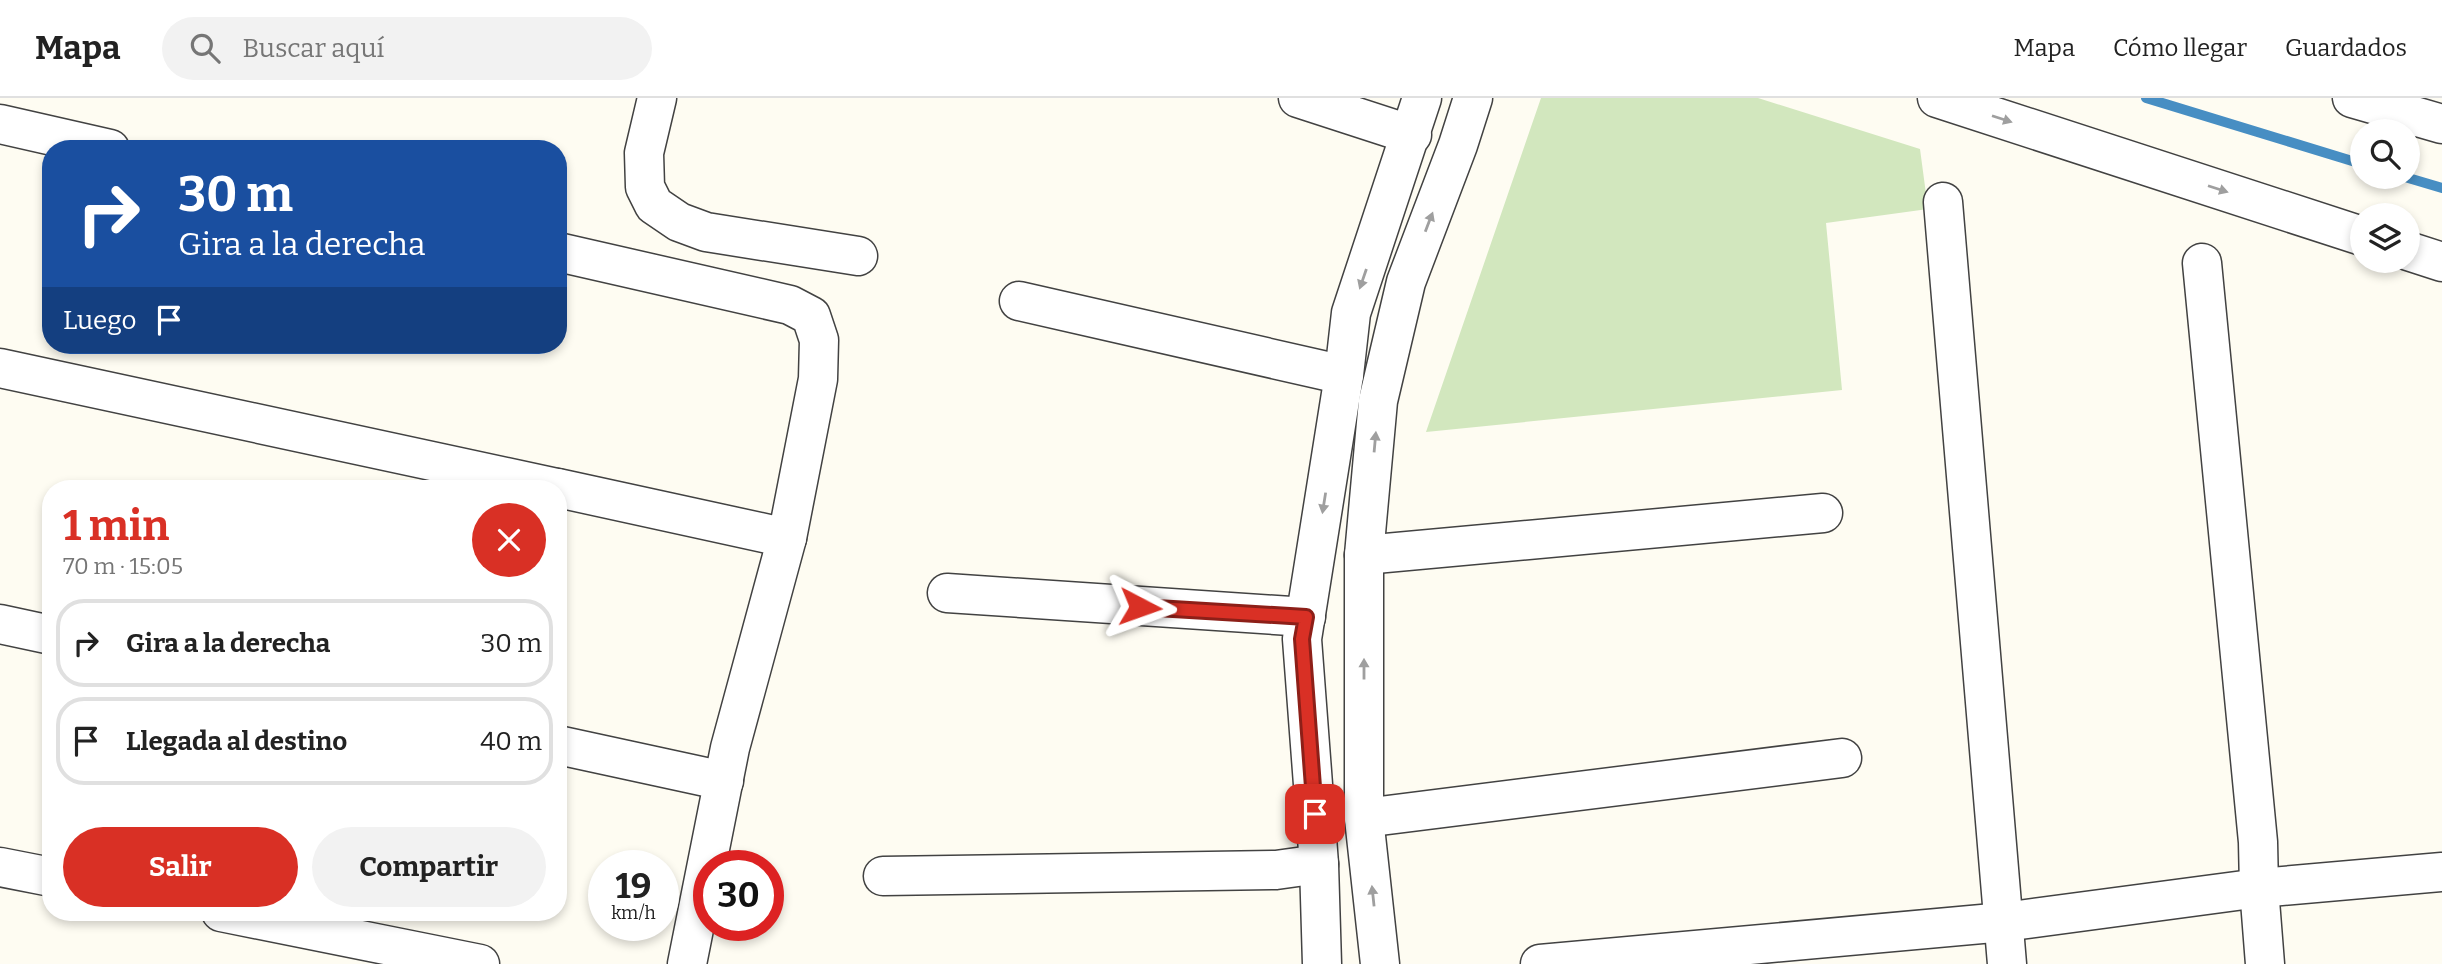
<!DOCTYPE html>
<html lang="es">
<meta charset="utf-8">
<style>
:root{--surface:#fff;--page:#f2f2f2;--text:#222;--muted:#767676;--line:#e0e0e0;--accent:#d93025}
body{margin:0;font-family:Bitter,serif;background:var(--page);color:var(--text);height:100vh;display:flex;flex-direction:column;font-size:26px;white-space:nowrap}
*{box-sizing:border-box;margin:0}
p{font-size:23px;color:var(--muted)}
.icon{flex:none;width:38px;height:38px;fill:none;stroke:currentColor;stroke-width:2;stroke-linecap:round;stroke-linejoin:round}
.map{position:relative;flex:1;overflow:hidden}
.drawer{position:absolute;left:42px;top:382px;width:525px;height:441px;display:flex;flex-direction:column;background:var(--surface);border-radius:28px;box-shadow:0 4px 10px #0003}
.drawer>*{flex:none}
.top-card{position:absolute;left:42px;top:42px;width:525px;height:214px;border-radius:28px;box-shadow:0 4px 10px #0003;background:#1a4fa0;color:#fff;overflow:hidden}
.buttons{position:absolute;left:2350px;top:21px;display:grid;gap:14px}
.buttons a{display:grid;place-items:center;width:70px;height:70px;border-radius:50%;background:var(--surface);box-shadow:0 4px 10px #0003;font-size:35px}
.speed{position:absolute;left:588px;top:752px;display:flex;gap:14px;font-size:35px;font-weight:700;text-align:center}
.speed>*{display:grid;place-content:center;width:91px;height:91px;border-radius:50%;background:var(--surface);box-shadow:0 4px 10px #0003;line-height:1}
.speed small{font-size:18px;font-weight:400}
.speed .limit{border:10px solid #d22;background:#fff;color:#111}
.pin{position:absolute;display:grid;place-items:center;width:60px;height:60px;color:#fff;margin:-30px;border-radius:14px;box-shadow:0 4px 10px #0006}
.me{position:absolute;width:77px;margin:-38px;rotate:94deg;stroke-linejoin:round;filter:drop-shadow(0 0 5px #0008)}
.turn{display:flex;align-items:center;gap:24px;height:147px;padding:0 21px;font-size:32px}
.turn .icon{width:91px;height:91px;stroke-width:2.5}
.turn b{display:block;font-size:49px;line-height:60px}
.then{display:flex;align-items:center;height:66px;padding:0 21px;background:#0003;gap:14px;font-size:26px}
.round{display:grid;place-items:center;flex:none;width:74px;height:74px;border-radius:37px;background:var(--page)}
.summary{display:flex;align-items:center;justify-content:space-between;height:119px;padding:0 21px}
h1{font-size:42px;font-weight:700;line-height:52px;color:var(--accent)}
.action{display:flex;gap:14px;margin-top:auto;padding:14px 21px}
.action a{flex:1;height:80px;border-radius:42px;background:var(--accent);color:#fff;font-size:28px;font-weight:700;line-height:80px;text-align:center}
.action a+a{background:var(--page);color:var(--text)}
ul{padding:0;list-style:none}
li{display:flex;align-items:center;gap:21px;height:88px;margin:0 14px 10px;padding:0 7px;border:4px solid var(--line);border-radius:28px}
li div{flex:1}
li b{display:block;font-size:26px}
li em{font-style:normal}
header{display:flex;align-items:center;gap:42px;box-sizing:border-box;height:98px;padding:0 35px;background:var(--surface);border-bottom:2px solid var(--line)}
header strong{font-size:33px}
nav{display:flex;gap:38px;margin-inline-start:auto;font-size:24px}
.search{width:490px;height:63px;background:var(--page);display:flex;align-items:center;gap:18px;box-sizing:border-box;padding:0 24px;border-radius:38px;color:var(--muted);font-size:26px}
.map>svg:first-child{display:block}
.green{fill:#d2e7be}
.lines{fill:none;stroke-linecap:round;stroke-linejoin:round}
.stream{stroke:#478ec3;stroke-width:10}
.minor-casing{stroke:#424242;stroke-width:41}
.minor{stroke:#fff;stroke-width:38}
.oneway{fill:#9f9f9f}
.route-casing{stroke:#8d1f18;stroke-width:18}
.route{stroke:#d93025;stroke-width:12}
</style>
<header>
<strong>Mapa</strong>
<div class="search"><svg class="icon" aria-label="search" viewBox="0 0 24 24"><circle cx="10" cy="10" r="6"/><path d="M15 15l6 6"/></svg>Buscar aquí</div>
<nav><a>Mapa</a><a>Cómo llegar</a><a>Guardados</a></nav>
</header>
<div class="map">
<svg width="2442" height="866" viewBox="0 0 2442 866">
<rect width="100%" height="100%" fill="#fefcf2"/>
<path class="green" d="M1541 0H1758L1920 51 1928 111 1826 125 1842 292 1426 334Z"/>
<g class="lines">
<g class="stream">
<path d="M2146 0 2362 66"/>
<path d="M2405 79 2442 90"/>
</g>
<defs>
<g id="minor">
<path d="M657 0 644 55 645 89 654 107 679 124 706 134 858 158"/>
<path d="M1298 0 1412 37"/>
<path d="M1937 0 2362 138"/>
<path d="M2352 0 2442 26"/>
<path d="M0 26 110 51"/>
<path d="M1943 104 2007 866"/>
<path d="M2408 153 2442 164"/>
<path d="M558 154 790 207 811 218 819 242 818 281 787 440 730 650 687 866"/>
<path d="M2202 165 2258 744 2259 790 2265 866"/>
<path d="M1019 203 1344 277"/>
<path d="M0 270 557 390"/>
<path d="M558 390 787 440"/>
<path d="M1364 457 1823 415"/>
<path d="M947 495 1306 519"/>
<path d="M0 526 51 537"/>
<path d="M558 647 724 683"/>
<path d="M1364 720 1842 660"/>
<path d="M0 769 51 779"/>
<path d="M883 778 1276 772 1319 766"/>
<path d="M221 814 480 866"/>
<path d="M1322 866 1319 766 1302 541 1344 277 1351 215 1422 0"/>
<path d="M1380 866 1364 720V457L1378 303 1406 184 1458 47 1473 0"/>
<path d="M1540 866 2004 824 2259 790 2442 774"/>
</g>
</defs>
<use href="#minor" class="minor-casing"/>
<use href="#minor" class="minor"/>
</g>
<defs><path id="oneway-solid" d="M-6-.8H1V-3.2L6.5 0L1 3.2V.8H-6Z" transform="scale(1.75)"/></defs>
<g class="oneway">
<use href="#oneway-solid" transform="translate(2002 21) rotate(18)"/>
<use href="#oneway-solid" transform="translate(2218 91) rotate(18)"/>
<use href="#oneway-solid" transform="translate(1429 124) rotate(-69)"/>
<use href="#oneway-solid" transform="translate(1363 181) rotate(109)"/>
<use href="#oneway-solid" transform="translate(1375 344) rotate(-85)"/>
<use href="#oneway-solid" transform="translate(1324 405) rotate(99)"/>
<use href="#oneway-solid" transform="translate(1364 571) rotate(-90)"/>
<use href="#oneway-solid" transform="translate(1373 798) rotate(-96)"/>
</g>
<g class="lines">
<defs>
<path id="route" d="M1140 509 1306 519 1302 541 1315 716"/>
</defs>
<use href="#route" class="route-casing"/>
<use href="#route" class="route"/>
</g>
</svg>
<div class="buttons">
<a><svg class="icon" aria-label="search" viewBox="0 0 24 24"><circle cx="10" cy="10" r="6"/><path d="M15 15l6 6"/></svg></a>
<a><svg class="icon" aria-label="layers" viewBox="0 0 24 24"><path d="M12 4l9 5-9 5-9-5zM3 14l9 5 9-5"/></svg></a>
</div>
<div class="speed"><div>19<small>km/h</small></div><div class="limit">30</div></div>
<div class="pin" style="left:1315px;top:716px;background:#d93025"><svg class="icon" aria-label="arrive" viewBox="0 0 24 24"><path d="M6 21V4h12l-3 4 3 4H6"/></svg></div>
<svg class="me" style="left:1140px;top:509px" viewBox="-20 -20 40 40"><path d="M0-17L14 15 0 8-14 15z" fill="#d93025" stroke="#fff" stroke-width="4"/></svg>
<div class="top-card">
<div class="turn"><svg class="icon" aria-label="right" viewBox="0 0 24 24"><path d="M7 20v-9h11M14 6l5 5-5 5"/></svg><div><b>30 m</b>Gira a la derecha</div></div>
<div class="then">Luego<svg class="icon" aria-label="arrive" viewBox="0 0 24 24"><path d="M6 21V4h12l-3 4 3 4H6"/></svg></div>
</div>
<section class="drawer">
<div class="summary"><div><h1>1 min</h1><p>70 m · 15:05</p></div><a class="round" style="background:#d93025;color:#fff"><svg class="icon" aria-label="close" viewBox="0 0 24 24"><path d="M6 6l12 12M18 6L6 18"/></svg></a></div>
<ul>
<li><svg class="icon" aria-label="right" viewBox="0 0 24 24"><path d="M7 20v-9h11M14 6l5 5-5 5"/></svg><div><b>Gira a la derecha</b></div><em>30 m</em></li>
<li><svg class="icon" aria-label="arrive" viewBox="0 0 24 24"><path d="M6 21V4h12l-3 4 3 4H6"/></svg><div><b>Llegada al destino</b></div><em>40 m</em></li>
</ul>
<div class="action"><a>Salir</a><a>Compartir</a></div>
</section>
</div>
